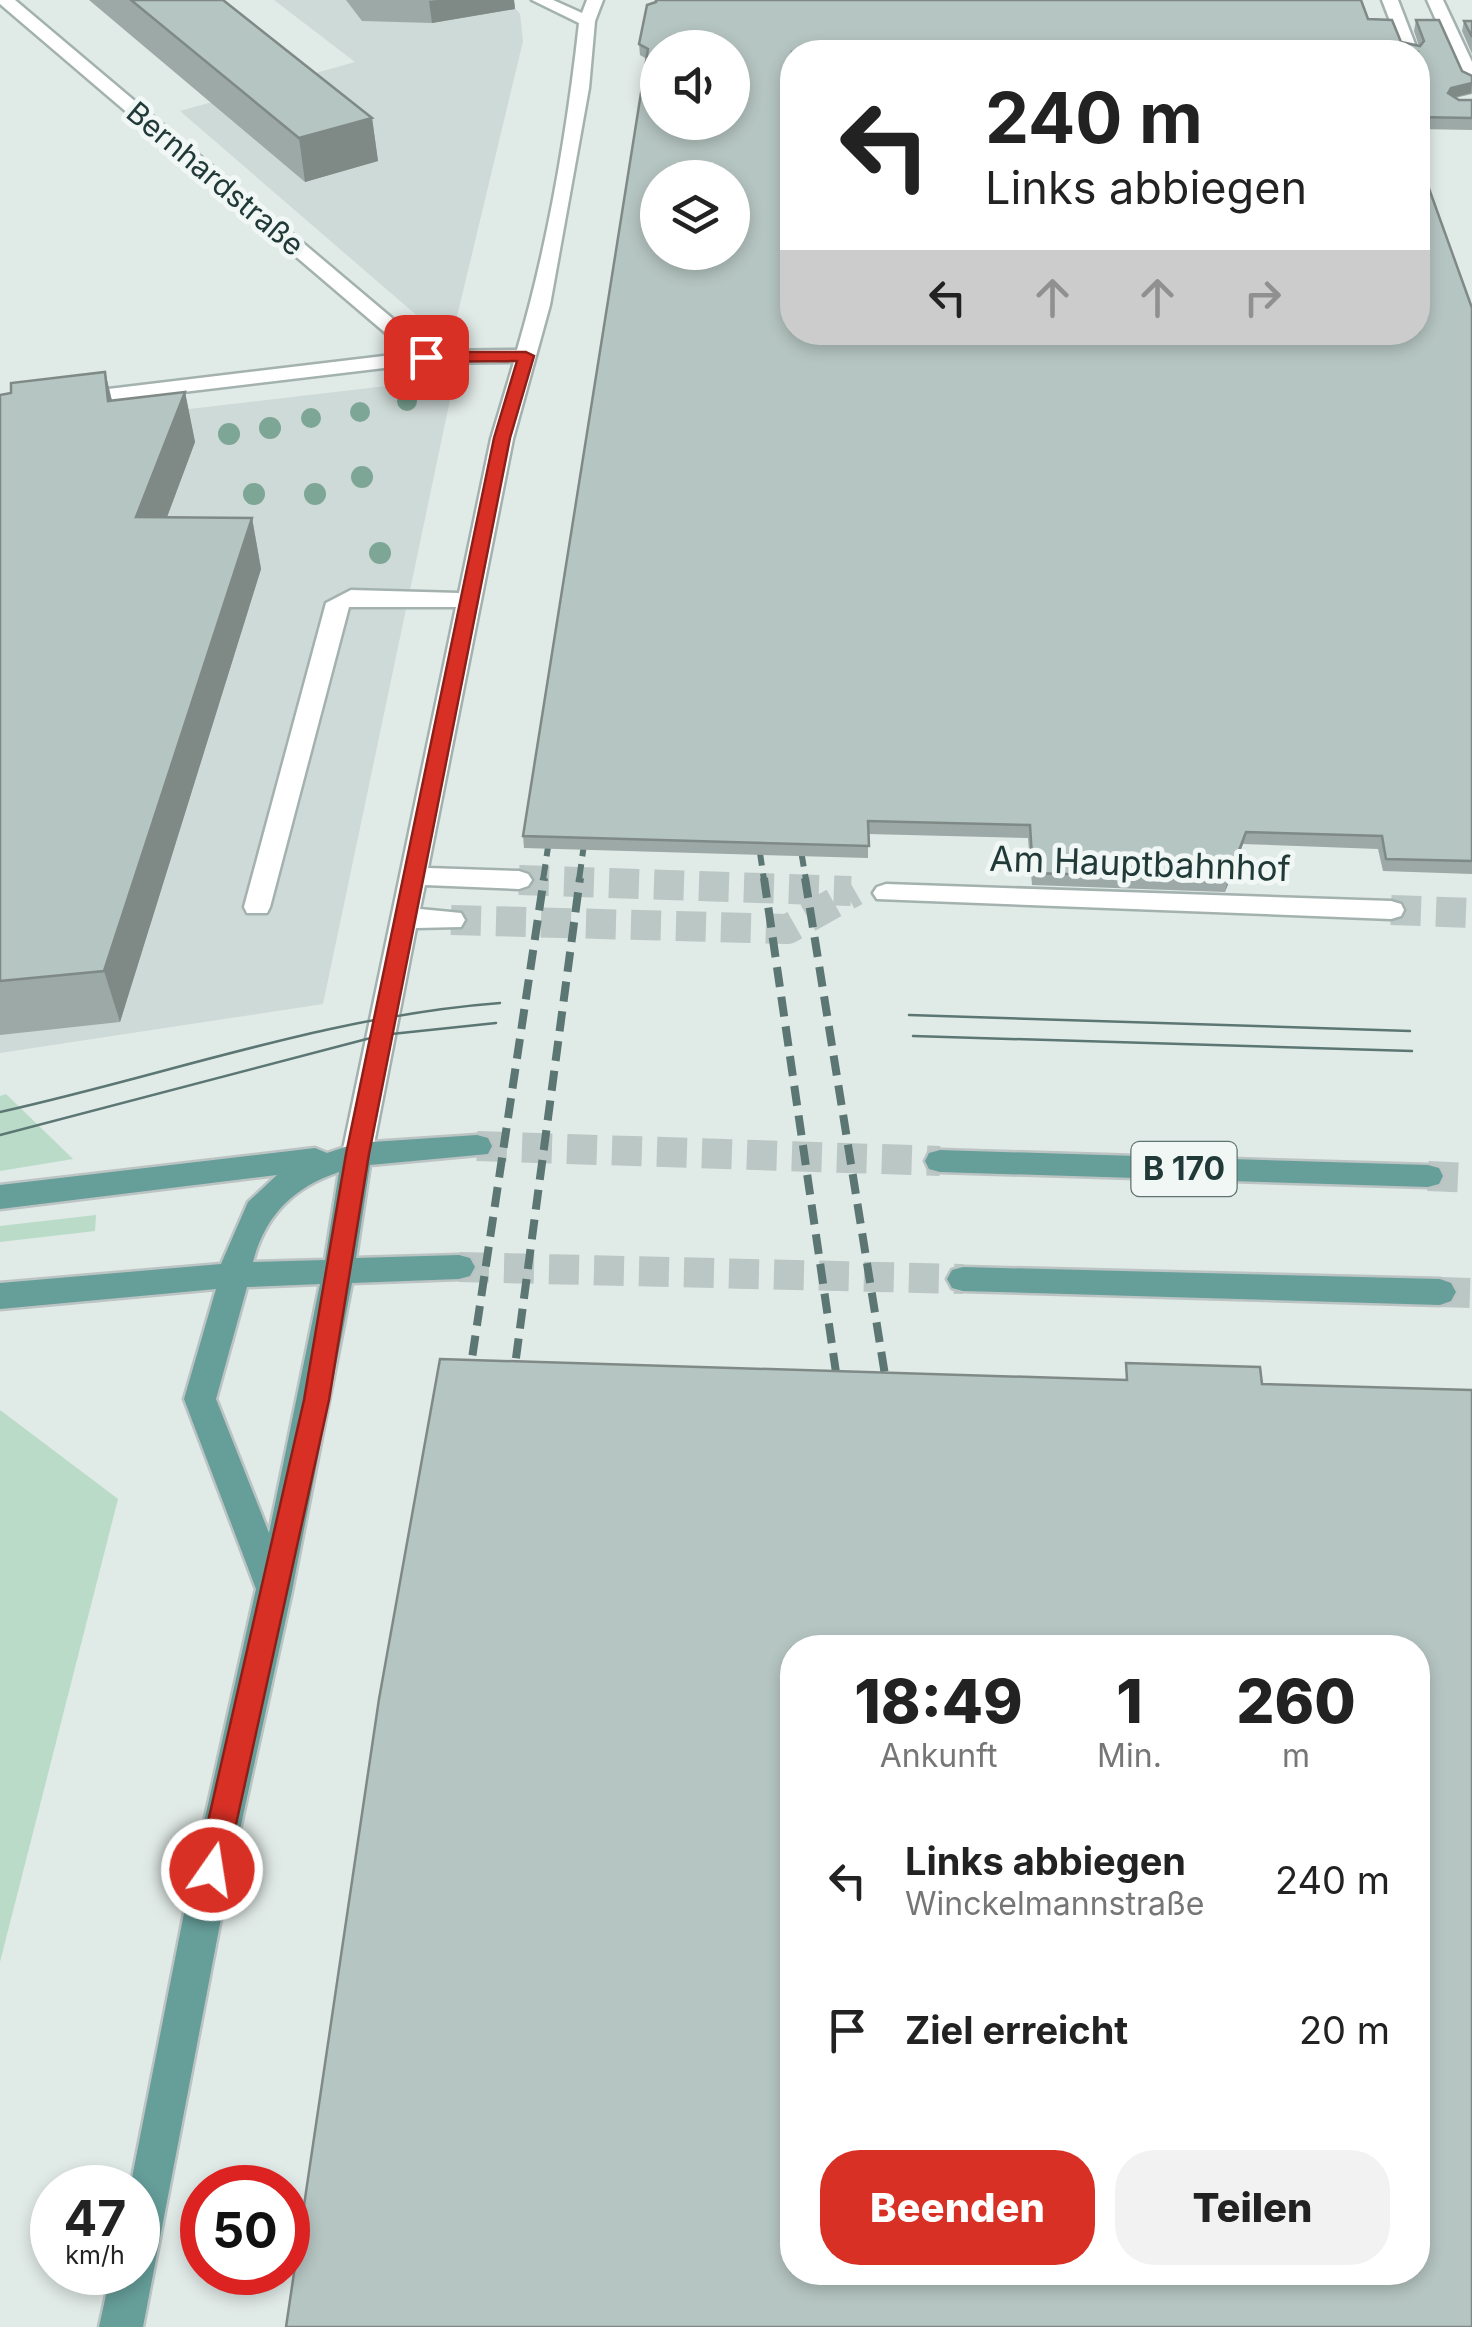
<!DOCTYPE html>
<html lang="de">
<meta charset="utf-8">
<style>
:root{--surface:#fff;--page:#f2f2f2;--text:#222;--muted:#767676;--accent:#d93025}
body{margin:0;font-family:Inter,sans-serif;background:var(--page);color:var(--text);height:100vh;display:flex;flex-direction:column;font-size:38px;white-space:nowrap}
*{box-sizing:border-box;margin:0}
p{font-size:32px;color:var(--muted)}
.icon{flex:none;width:55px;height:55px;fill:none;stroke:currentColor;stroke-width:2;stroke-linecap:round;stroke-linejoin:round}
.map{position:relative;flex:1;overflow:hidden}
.details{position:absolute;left:780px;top:1635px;width:650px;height:650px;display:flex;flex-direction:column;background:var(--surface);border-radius:40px;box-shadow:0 5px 15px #0003}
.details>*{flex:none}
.hud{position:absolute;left:780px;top:40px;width:650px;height:305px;border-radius:40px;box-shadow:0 5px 15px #0003;background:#fff;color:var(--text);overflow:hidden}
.buttons{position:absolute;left:640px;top:30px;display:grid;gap:20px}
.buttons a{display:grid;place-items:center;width:110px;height:110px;border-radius:50%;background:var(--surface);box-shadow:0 5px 15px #0003;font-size:50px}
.speed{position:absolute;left:30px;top:2165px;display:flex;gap:20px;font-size:50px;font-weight:700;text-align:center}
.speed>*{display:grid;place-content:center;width:130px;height:130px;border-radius:50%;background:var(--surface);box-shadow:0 5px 15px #0003;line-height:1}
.speed small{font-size:25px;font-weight:400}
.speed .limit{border:15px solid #d22;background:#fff;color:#111}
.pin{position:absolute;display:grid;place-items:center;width:85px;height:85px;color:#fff;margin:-42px;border-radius:20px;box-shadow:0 5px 15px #0006}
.me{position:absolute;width:110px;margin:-55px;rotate:13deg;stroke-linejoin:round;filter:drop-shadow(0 0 8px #0008)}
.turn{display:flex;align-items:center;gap:35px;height:210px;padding:0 40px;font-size:45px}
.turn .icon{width:130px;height:130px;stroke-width:2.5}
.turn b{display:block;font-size:70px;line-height:85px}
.lanes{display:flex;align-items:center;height:95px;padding:0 40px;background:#0003;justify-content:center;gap:50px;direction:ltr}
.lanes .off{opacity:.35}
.eta{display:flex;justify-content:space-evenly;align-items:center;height:170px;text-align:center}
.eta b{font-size:60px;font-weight:800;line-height:70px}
.cta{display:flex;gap:20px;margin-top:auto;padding:20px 40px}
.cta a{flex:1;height:115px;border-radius:40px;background:var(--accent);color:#fff;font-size:40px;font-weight:800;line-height:115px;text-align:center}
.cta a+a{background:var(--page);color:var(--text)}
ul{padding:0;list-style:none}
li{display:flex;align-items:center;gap:30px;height:150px;padding:0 40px}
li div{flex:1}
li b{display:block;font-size:38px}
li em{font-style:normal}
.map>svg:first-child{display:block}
.built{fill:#cedad7}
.green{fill:#b9dbc8}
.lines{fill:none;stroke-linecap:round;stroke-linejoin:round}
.minor-tunnel-far1{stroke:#bac7c4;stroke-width:24;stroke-dasharray:24 11;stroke-linecap:butt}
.minor-tunnel{stroke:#bac7c4;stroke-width:30;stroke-dasharray:30 15;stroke-linecap:butt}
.major-tunnel{stroke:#bac7c4;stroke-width:30;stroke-dasharray:30 15;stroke-linecap:butt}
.minor-casing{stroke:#a3b2af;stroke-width:5}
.major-casing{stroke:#bcc4c3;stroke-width:5}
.minor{fill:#fff;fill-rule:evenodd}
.major{fill:#669e9a;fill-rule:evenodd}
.tram{stroke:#5b7673;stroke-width:2.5}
.rail-far1{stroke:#5b7673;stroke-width:6;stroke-dasharray:16 8;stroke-linecap:butt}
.rail{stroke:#5b7673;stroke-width:8;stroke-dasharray:20 10;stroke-linecap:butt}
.tree{fill:#7ea696}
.wall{fill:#9ca9a6}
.shaded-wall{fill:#7f8a87}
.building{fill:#b5c5c1;stroke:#7f8a87;stroke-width:2.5;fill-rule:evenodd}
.route{fill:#d93025;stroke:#8d1f18;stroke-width:2.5}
.labels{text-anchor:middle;stroke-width:10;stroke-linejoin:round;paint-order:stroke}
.far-street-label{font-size:30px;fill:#213a38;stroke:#f0f7f5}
.shield{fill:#f0f7f5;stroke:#5f7371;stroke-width:2.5}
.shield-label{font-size:32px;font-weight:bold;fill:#213a38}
.street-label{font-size:35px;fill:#213a38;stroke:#f0f7f5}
</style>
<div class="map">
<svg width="1472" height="2327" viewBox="0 0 1472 2327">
<rect width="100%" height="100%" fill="#e0eae7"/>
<g class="built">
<path d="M274 0H508L520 14 523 41 454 329 436 332 180 111 355 62Z"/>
<path d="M429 381 451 395 323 1004 0 1053V431Z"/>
</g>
<g class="green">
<path d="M6 1094 73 1159 0 1171V1096Z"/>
<path d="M96 1215 95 1231 0 1242V1226Z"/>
<path d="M0 1410 118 1499 0 1962Z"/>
</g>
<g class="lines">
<path class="minor-tunnel-far1" d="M519 880H531"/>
<g class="minor-tunnel">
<path d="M519 880 851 891"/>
<path d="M1391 910 1472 913"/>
<path d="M451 920 788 929 855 891"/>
</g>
<g class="major-tunnel">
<path d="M477 1146 940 1161"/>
<path d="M1428 1176 1472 1178"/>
<path d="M459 1267 963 1279"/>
<path d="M1440 1292 1472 1293"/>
</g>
<defs>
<g id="minor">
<path d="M0 0H15L431 351 517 350C548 245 567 132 579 23L532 0H553L582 13 587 0H603L595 21 589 88 550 305 513 439 428 868 519 871 528 874 532 880 528 886 519 889 425 885 420 909 461 913 465 920 461 927 416 928 372 1154 368 1162 357 1165 346 1162 342 1154 456 607H349L270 907 267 913H247L244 907 326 603 351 590 459 593 491 439 514 362 426 363 0 414V402L409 353 0 4Z"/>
<path d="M1382 0H1398L1418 52V53L1402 52Z"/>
<path d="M1427 0H1443L1472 62V85L1463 80Z"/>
<path d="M886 884 1391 901 1401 904 1404 910 1401 916 1391 919 877 899 873 893 877 887Z"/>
</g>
<g id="major">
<path d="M477 1135 488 1138 492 1146 488 1154 370 1165 356 1258 459 1255 470 1258 475 1267 470 1276 459 1279 352 1283 292 1591 224 1903 143 2327H99L111 2272H138V2188H130L186 1903 256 1589 184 1399 216 1289 0 1309V1283L221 1264 248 1202 277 1175 0 1209V1185L315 1148 327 1153 357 1143ZM339 1172 325 1260 253 1262C265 1215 294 1187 339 1172ZM320 1284 269 1533 216 1399 247 1287Z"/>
<path d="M940 1150 1428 1165 1439 1168 1443 1176 1439 1184 1428 1187 940 1172 929 1169 925 1161 929 1153Z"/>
<path d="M963 1267 1440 1279 1451 1283 1456 1292 1451 1301 1440 1305 963 1291 952 1288 947 1279 952 1270Z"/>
</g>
</defs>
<use href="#minor" class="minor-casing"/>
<use href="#major" class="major-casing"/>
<use href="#minor" class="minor"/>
<use href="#major" class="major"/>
<g class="tram">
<path d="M909 1015 1410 1031"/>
<path d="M913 1036 1412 1051"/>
<path d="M0 1112C167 1075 328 1016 500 1003"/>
<path d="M0 1135 382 1035 496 1023"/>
</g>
<g class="rail-far1">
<path d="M756 826 764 880"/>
<path d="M797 827 806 880"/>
<path d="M543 880 552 821"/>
<path d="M579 880 587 823"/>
</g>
<g class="rail">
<path d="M764 878 840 1400"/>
<path d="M805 878 889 1400"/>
<path d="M468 1385 544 878"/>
<path d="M512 1388 580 878"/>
</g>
</g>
<g class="tree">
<circle cx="407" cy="401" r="10"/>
<circle cx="360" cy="412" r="10"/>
<circle cx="311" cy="418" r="10"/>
<circle cx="270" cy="428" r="11"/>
<circle cx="229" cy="434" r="11"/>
<circle cx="362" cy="477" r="11"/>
<circle cx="254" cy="494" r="11"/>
<circle cx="315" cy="494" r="11"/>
<circle cx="380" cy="553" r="11"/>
</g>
<g class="wall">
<path d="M89 0H223L372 118 378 161 305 182Z"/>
<path d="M346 0H514L515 9 432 23 362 21Z"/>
<path d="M656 2 1368 19 1401 42 1419 46 1414 31 1416 20 1462 71 1472 76V94L1455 98 1459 100H1472V130L1418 129V52H792L1472 308V874L1383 871 1378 849 1243 844 1225 892 1032 885 1028 838 868 834V858L524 848 523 836 647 59 640 55 639 44Z"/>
<path d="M1464 21H1472V54L1462 31Z"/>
<path d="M105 372 112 401 185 392 195 442 167 517 252 518 261 569 120 1022 0 1035V395Z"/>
</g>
<g class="shaded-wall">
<path d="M437 0H514L515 9 432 23 429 1Z"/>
<path d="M1472 83 1471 93 1448 99V93L1451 88Z"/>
<path d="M372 118 378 161 305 182 299 138Z"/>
<path d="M105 372 117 422 108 401Z"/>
<path d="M185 392 195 442 148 568 136 517Z"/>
<path d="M252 518 261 569 120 1022 104 971Z"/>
<path d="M1246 832 1243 844 1225 892 1228 879Z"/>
</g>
<g class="building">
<path d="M131 0H223L372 118 299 138Z"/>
<path d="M656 0H1361L1368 19 1392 20 1401 42 1420 46 1424 41 1416 20H1439L1462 71 1472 76V83L1451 88 1448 93 1459 100H1472V118L1418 117V52H792V332H1418V158L1472 308V861L1386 859 1382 836 1246 832 1228 879 1033 873 1030 825 868 821 869 846 523 836 648 49 639 44 647 5 656 2ZM658 48H732V122H658ZM658 178H732V252H658Z"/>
<path d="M1464 21H1472V37Z"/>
<path d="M105 372 108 401 185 392 136 517 252 518 104 971 0 981V395L11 393V383Z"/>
<path d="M440 1359 1127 1380 1126 1363 1260 1367 1262 1384 1472 1390V2327H286L379 1699ZM792 1648H1418V2272H792Z"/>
</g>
<path class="route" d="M526 352 534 356 510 438 369 1154 329 1400 226 1870 222 1880 212 1885 201 1880 197 1870 304 1400 346 1154 494 438 517 361 426 362 418 357 426 352Z"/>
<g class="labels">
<g class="far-street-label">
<text transform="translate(215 179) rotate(40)" y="10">Bernhardstraße</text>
</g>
<rect class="shield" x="1131.5" y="1142" width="105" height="54" rx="8"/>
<g class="shield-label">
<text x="1184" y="1180">B 170</text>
</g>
<g class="street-label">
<text transform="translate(1140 864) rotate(2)" y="12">Am Hauptbahnhof</text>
</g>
</g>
</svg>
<div class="buttons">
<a><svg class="icon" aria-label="sound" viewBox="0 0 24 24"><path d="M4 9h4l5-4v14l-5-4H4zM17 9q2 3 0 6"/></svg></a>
<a><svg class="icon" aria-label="layers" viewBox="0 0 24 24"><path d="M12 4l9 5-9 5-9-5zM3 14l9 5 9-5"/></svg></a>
</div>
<div class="speed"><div>47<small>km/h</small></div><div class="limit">50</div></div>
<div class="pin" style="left:426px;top:357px;background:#d93025"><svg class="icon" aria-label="arrive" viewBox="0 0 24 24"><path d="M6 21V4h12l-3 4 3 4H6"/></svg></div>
<svg class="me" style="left:212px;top:1870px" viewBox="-20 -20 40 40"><circle r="17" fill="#d93025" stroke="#fff" stroke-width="3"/><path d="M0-11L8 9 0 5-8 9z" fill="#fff"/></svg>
<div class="hud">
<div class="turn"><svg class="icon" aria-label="left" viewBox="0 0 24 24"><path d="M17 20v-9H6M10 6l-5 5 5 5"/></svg><div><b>240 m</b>Links abbiegen</div></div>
<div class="lanes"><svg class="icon" aria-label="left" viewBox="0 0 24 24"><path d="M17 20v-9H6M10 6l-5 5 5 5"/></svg><svg class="icon off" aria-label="ahead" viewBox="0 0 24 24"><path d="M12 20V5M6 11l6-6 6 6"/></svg><svg class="icon off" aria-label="ahead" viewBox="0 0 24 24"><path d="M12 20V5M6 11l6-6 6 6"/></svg><svg class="icon off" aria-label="right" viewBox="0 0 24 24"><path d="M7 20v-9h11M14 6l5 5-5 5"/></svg></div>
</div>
<section class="details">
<div class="eta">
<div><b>18:49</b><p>Ankunft</p></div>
<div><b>1</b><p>Min.</p></div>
<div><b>260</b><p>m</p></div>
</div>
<ul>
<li><svg class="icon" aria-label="left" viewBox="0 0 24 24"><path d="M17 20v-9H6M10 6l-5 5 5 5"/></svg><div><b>Links abbiegen</b><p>Winckelmannstraße</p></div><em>240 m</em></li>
<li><svg class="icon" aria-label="arrive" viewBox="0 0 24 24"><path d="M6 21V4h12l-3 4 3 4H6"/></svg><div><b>Ziel erreicht</b></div><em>20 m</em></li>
</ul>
<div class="cta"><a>Beenden</a><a>Teilen</a></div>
</section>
</div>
